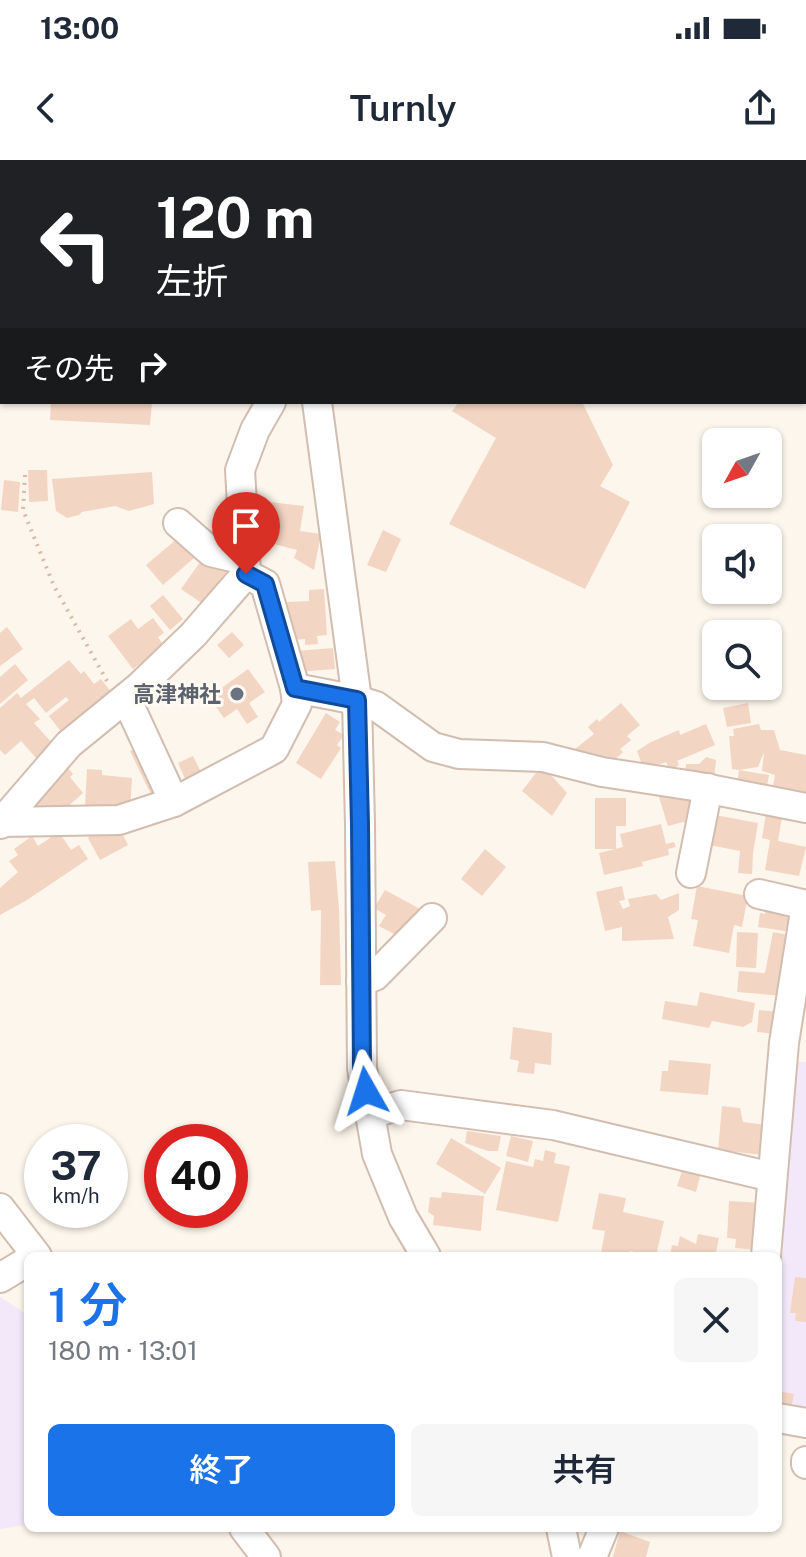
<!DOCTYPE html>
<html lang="ja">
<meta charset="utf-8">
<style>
:root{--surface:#fff;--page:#f6f6f7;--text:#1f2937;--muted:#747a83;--accent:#1a73e8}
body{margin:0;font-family:"Public Sans","Noto Sans JP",sans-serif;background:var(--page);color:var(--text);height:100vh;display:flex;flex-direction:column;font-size:30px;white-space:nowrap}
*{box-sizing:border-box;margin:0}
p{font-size:26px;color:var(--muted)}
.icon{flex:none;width:44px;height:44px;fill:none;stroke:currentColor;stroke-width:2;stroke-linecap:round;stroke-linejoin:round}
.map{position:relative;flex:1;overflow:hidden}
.drawer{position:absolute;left:24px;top:1092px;width:758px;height:280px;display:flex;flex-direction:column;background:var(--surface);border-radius:12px;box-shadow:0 2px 6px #0004}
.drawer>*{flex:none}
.guide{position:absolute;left:0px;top:0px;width:806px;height:244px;box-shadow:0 2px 6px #0004;background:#202124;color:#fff;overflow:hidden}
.needle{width:52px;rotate:230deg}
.fabs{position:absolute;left:702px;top:268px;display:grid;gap:16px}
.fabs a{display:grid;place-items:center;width:80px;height:80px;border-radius:12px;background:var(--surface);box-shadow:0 2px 6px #0004;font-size:40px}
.speed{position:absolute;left:24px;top:964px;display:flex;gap:16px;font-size:40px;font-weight:700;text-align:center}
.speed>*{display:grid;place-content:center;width:104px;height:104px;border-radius:50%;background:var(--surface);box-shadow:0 2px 6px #0004;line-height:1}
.speed small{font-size:20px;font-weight:400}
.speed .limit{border:12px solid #d22;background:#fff;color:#111}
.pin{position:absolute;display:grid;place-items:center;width:68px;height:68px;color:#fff;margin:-82px -34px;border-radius:50% 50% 50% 0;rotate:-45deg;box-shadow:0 0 8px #0007}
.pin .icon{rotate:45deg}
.me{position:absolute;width:88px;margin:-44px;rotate:354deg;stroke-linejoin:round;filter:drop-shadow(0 0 6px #0008)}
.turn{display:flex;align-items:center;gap:28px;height:168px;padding:0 24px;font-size:36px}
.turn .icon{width:104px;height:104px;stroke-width:2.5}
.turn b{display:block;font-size:56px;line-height:68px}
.then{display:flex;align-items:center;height:76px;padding:0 24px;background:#0003;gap:16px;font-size:30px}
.round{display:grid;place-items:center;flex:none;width:84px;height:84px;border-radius:12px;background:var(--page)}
.head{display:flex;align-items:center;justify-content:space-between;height:136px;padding:0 24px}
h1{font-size:48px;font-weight:600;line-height:60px;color:var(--accent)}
.cta{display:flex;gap:16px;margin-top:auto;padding:16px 24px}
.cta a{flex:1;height:92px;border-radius:12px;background:var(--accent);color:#fff;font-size:32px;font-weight:600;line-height:92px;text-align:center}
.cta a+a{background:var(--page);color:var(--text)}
.status{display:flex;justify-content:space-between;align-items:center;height:56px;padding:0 40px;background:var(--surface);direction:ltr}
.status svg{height:22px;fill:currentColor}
header{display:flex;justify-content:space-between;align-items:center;height:104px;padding:0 24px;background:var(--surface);font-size:36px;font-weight:600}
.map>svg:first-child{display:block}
.education{fill:#f3e8fa}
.building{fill:#f3d5c3}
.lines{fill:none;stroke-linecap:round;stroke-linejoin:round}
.minor-casing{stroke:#d1beb0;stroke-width:32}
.path{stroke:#d9b8a5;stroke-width:4;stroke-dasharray:2 6;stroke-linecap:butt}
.minor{stroke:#fff;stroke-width:28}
.route-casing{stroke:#114b97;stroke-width:20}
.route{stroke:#1a73e8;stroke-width:14}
.worship-dot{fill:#6b7280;stroke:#fffaf3;stroke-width:3}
.labels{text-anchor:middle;stroke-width:6;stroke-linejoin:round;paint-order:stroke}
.worship-label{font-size:22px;font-weight:bold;fill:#5b616d;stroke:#fffaf3;text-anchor:end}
</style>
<div class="status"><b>13:00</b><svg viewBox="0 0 49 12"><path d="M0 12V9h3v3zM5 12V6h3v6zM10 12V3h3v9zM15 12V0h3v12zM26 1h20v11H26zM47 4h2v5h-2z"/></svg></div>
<header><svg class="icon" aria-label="back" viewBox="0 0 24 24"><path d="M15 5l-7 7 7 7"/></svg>Turnly<svg class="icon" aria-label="share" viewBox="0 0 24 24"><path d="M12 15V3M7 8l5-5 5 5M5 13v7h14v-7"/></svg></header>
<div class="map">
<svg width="806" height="1397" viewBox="0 0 806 1397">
<rect width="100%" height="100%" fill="#fdf6ec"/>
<g class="education">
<path d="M796 902H806V1258L778 1253V1096Z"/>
<path d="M0 1137 28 1155 26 1365 0 1369Z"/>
</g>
<g class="building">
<path d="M51 242H152L150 265 50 260Z"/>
<path d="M459 242H582L613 305 600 326 630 342 585 429 449 364 496 278 452 251Z"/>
<path d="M28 310H47L48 341 29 342Z"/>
<path d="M152 312 154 344 129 351 115 346 82 352 79 355 67 358 56 351 52 319Z"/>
<path d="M4 320 20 322 18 352 1 350Z"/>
<path d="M261 341 304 346 300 371 321 374 314 410 294 398 297 390 255 379Z"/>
<path d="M383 370 401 379 386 412 367 405Z"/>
<path d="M178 378 194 398 163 425 146 405Z"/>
<path d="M203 398 228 409 203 444 181 429Z"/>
<path d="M324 429 327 475 317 476 318 484 305 485V479L291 480 287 442 309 441V430Z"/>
<path d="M163 435 183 459 170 470 150 446Z"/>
<path d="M153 458 164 473 158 477 164 486 133 509 108 476 131 459 138 469Z"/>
<path d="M7 467 23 489 0 506V473Z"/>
<path d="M232 472 244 485 229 498 217 485Z"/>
<path d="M333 488 335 509 297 512 296 491Z"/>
<path d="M69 500 81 514 84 511 94 524 101 519 115 537 65 577 49 556 69 540 66 537 46 553 34 538 26 544 40 559 34 563 52 583 36 598 21 581 5 595 0 590V548L17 533 21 538Z"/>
<path d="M15 504 28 520 0 544V517Z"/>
<path d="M248 509 265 532 249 543 258 557 247 564 237 549 224 558 209 537Z"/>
<path d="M621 543 640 565 627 576 631 580 620 589 623 592 613 601 609 597 601 605 570 593 594 574 588 567 597 559 599 562Z"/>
<path d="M748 543 751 563 727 567 723 548Z"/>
<path d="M326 553 340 562 335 570 344 575 337 585 341 588 321 619 296 603Z"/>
<path d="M706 564 715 585 677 601 679 605 670 610 666 602 655 606 657 612 644 610 637 591 651 582 679 570 680 575Z"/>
<path d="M759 564 761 570H774L780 590 806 595V638L772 632 775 615 762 611 764 592 758 607 739 610 769 615 766 631 737 625 739 610 732 609 729 576H734L733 569Z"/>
<path d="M144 584 169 637 155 643 130 591Z"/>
<path d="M193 596 202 614 186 621 178 603Z"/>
<path d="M706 597 716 600 714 620 685 616 686 604H699Z"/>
<path d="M64 603 73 614 70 617 83 633 63 651 47 658 30 637Z"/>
<path d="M542 605 567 633 552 656 522 631Z"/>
<path d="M87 609 102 610V615L132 618 130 650 85 647Z"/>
<path d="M683 630 694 632 691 660 668 666 659 637Z"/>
<path d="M595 638H626V666H616V689H595Z"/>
<path d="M767 648 783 651 778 681 806 687 799 716 765 710 770 680 762 678Z"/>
<path d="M715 655 758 663 753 693 752 714 738 713 740 691 709 685Z"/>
<path d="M661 664 666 684 674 682 676 687 668 689 669 695 642 702 643 706 604 715 599 693 623 687 620 674Z"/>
<path d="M118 665 128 685 100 700 88 678 99 667Z"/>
<path d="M59 672 71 690 79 685 88 699 27 740 0 755V728L18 712 9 701 18 695 14 689 32 676 38 686Z"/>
<path d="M485 689 506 707 482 736 461 719Z"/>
<path d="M335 701 339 749 341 825H320L321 750 311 751 308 702Z"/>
<path d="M622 726 625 740 619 741 623 749 630 746 628 739 656 734 661 740 679 733V750L668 757 674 779 622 781V767L605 771 596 732Z"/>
<path d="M697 726 748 736 742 767 734 765 729 793 693 786 698 760 691 759Z"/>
<path d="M385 730 422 750 403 779 379 766 386 755 374 748Z"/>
<path d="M767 744 795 748 791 772 758 767 760 753 765 754Z"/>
<path d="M737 772 758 773 756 808 736 807Z"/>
<path d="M773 772 794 776 783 836 737 832 739 811 765 813Z"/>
<path d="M700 832 755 843 752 862 743 867 712 861 709 868 662 859 665 841 697 846Z"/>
<path d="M759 850 780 852 777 874 757 872Z"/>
<path d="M513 867 552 873 551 905 535 903 534 914 517 912 519 901 510 899Z"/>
<path d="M669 900 711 904 708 935 660 931 662 911H668Z"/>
<path d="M722 946 740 948 743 962 766 965 763 995 718 990Z"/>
<path d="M467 971 501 976 498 991H488L465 983Z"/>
<path d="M511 976 533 981 528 1002 506 996Z"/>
<path d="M451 978 501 1008 485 1034 436 1004Z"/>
<path d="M545 990 556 993 554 1003 570 1006 558 1062 496 1050 506 1001 533 1007 535 999 543 1001Z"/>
<path d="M683 1008 701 1013 696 1032 677 1026Z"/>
<path d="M442 1032 484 1036 481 1071 433 1065 434 1056 428 1052 430 1037 441 1038Z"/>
<path d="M599 1033 626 1038 623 1052 664 1061 656 1096 630 1091V1096L601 1093 605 1071 592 1069Z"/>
<path d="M729 1041 762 1043 759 1090 735 1088 736 1079 727 1078Z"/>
<path d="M698 1074 719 1078 716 1092 728 1094V1096H670L672 1085 678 1086 680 1076 696 1084Z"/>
<path d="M795 1117 806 1118V1162L795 1161 796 1153H790Z"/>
<path d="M778 1231 794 1234 791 1249 778 1247Z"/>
<path d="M620 1371 650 1382 646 1397H613Z"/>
</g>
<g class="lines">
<defs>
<g id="minor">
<path d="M283 0 284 2"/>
<path d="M456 2 458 0"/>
<path d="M317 242 357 540 360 664 362 908 377 994 403 1057 426 1096"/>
<path d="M178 363 211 392 245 400"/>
<path d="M246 414 265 424 295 528 357 540 376 546 433 587 459 594 543 597 602 612 694 626 806 648"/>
<path d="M126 538 174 642"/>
<path d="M2 662 119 660 174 642 274 589 297 544 295 528"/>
<path d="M0 664 69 584 139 527 193 475 246 414 240 310 255 270 271 242"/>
<path d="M691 713 708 628"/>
<path d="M759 734 806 745"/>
<path d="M361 821 375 816 432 758"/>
<path d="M370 954 401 945 553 965 772 1017"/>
<path d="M0 1048 37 1096"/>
<path d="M766 1096 784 883 806 745"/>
<path d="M0 1118 28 1101"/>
<path d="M778 1258 806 1263"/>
<path d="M806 1301V1304"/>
<path d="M244 1368 266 1397"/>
<path d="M561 1368 567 1397"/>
<path d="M592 1397 604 1368"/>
</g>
</defs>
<use href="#minor" class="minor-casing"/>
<path class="path" d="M25 315 23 350 54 426 107 521"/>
<use href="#minor" class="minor"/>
</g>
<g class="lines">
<defs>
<path id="route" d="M246 414 265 424 295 528 357 540 360 664 362 908 366 931"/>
</defs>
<use href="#route" class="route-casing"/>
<use href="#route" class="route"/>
</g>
<circle class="worship-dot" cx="237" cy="534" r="8"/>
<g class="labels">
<g class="worship-label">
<text x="221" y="542">高津神社</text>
</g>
</g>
</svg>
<div class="fabs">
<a><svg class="needle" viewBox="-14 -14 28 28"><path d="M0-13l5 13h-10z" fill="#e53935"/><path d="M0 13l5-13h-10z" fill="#747a83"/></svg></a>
<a><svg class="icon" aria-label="sound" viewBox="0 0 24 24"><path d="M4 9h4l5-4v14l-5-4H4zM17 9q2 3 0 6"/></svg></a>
<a><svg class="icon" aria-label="search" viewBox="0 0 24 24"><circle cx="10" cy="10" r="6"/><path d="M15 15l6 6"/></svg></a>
</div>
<div class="speed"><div>37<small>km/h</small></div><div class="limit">40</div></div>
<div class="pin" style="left:246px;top:414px;background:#d93025"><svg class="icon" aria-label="arrive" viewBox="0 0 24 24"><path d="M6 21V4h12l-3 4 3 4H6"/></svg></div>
<svg class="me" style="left:366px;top:931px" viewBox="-20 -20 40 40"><path d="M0-17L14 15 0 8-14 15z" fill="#1a73e8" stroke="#fff" stroke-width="4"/></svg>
<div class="guide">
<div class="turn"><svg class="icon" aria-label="left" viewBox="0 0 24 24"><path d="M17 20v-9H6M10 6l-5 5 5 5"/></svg><div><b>120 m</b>左折</div></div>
<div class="then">その先<svg class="icon" aria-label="right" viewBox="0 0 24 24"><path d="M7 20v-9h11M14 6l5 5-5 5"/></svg></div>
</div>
<section class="drawer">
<div class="head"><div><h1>1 分</h1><p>180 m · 13:01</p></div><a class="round"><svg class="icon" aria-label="close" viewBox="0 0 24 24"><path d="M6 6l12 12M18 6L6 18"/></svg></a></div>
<div class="cta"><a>終了</a><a>共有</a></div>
</section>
</div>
